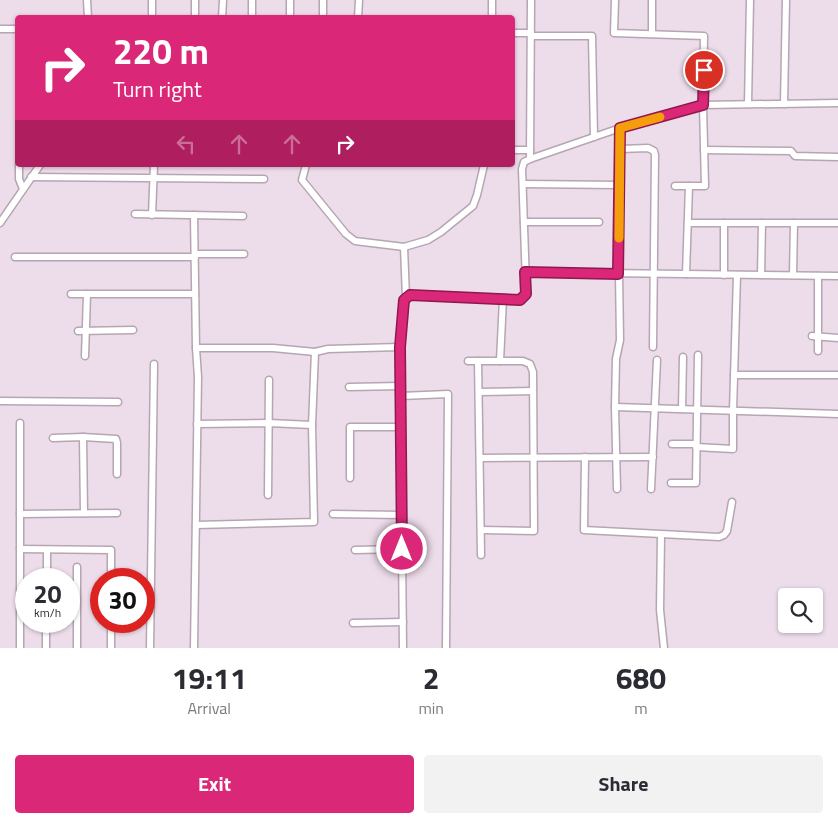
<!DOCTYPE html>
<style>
:root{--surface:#fff;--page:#f2f2f3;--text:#2b2b33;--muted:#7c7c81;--accent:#db2777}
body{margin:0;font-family:"Titillium Web",sans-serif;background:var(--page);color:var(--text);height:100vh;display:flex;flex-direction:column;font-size:19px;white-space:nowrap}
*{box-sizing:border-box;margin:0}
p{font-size:16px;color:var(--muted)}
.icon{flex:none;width:28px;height:28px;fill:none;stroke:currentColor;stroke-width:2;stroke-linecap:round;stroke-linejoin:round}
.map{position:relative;height:648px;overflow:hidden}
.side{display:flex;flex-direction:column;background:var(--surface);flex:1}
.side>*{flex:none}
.guide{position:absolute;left:15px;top:15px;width:500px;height:152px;border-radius:5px;box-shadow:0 1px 4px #0004;background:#db2777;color:#fff;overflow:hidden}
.fabs{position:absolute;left:778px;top:588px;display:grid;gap:10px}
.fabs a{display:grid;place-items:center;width:45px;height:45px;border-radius:5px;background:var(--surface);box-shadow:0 1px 4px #0004;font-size:25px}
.speed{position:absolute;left:15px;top:568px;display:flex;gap:10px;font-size:25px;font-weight:700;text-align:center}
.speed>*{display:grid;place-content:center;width:65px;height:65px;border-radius:50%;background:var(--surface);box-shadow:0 1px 4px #0004;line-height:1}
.speed small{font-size:12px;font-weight:400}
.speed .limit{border:8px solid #d22;background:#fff;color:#111}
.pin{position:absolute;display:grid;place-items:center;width:42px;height:42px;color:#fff;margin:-21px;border:2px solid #fff;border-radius:50%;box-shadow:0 1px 5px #0007}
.me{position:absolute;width:55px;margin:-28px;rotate:0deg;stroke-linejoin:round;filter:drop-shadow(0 0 4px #0008)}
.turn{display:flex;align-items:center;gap:18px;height:105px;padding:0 15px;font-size:22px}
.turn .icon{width:65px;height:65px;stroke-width:2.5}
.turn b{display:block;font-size:35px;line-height:42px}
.lanes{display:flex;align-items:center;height:48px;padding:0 15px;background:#0003;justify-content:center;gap:25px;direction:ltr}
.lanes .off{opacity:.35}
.eta{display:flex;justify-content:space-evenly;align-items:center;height:85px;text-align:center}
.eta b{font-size:30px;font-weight:700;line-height:35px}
.action{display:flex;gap:10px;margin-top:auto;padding:10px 15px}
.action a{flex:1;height:58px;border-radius:5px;background:var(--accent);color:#fff;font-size:20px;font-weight:700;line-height:58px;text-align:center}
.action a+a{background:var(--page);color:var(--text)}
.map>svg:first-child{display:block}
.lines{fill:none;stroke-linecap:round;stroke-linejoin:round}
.minor-casing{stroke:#b6a6b3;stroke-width:9}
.minor{stroke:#fff;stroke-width:6}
.route-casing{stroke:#8e194d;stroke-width:12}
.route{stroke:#db2777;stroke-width:9}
.slow{stroke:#f59e0b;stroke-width:9}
</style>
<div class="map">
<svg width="838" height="648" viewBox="0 0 838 648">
<rect width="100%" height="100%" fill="#eddcea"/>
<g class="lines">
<defs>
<g id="minor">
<path d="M87 0 88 18"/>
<path d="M152 0V18"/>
<path d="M492 0V18"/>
<path d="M615 0 614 33 704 36 703 105 705 186H675"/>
<path d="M195 18V0"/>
<path d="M222 18 223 0"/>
<path d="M252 18V0"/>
<path d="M290 18V0"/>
<path d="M323 18V0"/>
<path d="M358 18 359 0"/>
<path d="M0 29H18"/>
<path d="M512 33H531"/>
<path d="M652 34V0"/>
<path d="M531 36H592L594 137"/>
<path d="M748 104 750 0"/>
<path d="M784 104 786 0"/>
<path d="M620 149 648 148 654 151 655 155 653 347"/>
<path d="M512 150H530"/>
<path d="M704 150 791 151 795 156 838 157"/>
<path d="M530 159 531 0"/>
<path d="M19 165V179L23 189"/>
<path d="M306 165 302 180 346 234 355 241 404 247"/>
<path d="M31 177 264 179"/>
<path d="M523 184 619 185"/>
<path d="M135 214 243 216"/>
<path d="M152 215 154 165"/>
<path d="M194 215 196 348 198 377 194 648"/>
<path d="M524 222H599"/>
<path d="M0 223 40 165"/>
<path d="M688 223H838"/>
<path d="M195 254H244"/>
<path d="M15 257H195"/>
<path d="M525 272 838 276"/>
<path d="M686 274 689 186"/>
<path d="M724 275V223"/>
<path d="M761 275 762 223"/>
<path d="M793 275 794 223"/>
<path d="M818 276V351"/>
<path d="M71 294H195"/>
<path d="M406 297 404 247 428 240 441 232 473 206 477 195 484 165"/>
<path d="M78 331 133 330"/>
<path d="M812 336 838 338"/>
<path d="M196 348H273L315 352 328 349 400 347"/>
<path d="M85 356 87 294"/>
<path d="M468 361H523L530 364 533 372 534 531 481 530"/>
<path d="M478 361 481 555"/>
<path d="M500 361 503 299"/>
<path d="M734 375H838"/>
<path d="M349 387 401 386"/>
<path d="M479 392 533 391"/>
<path d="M401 396 448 394 446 648"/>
<path d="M0 401 118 402"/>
<path d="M615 407 838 414"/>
<path d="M682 409 683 357"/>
<path d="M197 424 269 423 312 425"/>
<path d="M83 437 84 513"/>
<path d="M53 438 83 437 116 439 117 443V474"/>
<path d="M672 444H696"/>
<path d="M696 447 733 449V411L737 275"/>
<path d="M585 457 584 530 719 537 724 535 727 531 732 502"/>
<path d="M480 458 653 457"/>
<path d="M350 478V427H401"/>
<path d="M671 483H696L698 355"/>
<path d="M617 489 615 407 616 359 620 340 619 274 620 128"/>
<path d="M651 489 657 360"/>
<path d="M268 495 269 380"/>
<path d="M20 514 117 513"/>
<path d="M333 514 402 515"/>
<path d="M196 525 314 522 312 425 315 352"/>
<path d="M661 535 660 610 664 648"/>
<path d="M20 549 111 550V579"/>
<path d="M355 550 402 549"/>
<path d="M47 579V550"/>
<path d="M353 623 403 622"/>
<path d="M20 648V423"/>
<path d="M46 648V621"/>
<path d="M77 648V567"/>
<path d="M111 648V621"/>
<path d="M150 648 154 364"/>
<path d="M403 648 400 347 403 306 406 297 411 295 512 300C523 299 526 296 526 284L522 169 524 162 530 159 620 128 703 105 838 103"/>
</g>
</defs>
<use href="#minor" class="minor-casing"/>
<use href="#minor" class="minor"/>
</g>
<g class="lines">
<defs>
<path id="route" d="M402 549 400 347 404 300 410 295 520 300 526 294 525 272 618 274 620 128 703 105 704 70"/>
</defs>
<use href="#route" class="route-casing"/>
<use href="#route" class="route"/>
<path class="slow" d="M619 238 620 128 660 117"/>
</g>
</svg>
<div class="fabs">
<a><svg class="icon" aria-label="search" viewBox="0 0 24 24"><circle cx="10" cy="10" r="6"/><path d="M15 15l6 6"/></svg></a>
</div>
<div class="speed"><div>20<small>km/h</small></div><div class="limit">30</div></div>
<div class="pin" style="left:704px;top:70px;background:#d93025"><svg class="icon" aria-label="arrive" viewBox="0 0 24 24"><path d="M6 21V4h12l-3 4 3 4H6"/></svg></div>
<svg class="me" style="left:402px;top:549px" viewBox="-20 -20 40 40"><circle r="17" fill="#db2777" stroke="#fff" stroke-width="3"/><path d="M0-11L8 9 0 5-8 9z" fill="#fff"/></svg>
<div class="guide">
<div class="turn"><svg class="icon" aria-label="right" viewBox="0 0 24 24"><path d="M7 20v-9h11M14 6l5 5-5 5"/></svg><div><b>220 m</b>Turn right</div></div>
<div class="lanes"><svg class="icon off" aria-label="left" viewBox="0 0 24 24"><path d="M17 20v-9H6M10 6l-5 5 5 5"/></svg><svg class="icon off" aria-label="ahead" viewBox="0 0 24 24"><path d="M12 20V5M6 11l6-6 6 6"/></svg><svg class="icon off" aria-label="ahead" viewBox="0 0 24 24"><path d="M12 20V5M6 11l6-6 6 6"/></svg><svg class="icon" aria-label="right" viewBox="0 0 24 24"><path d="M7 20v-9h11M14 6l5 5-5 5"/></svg></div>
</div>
</div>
<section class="side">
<div class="eta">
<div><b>19:11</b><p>Arrival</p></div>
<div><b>2</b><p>min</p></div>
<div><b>680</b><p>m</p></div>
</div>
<div class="action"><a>Exit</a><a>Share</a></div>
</section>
